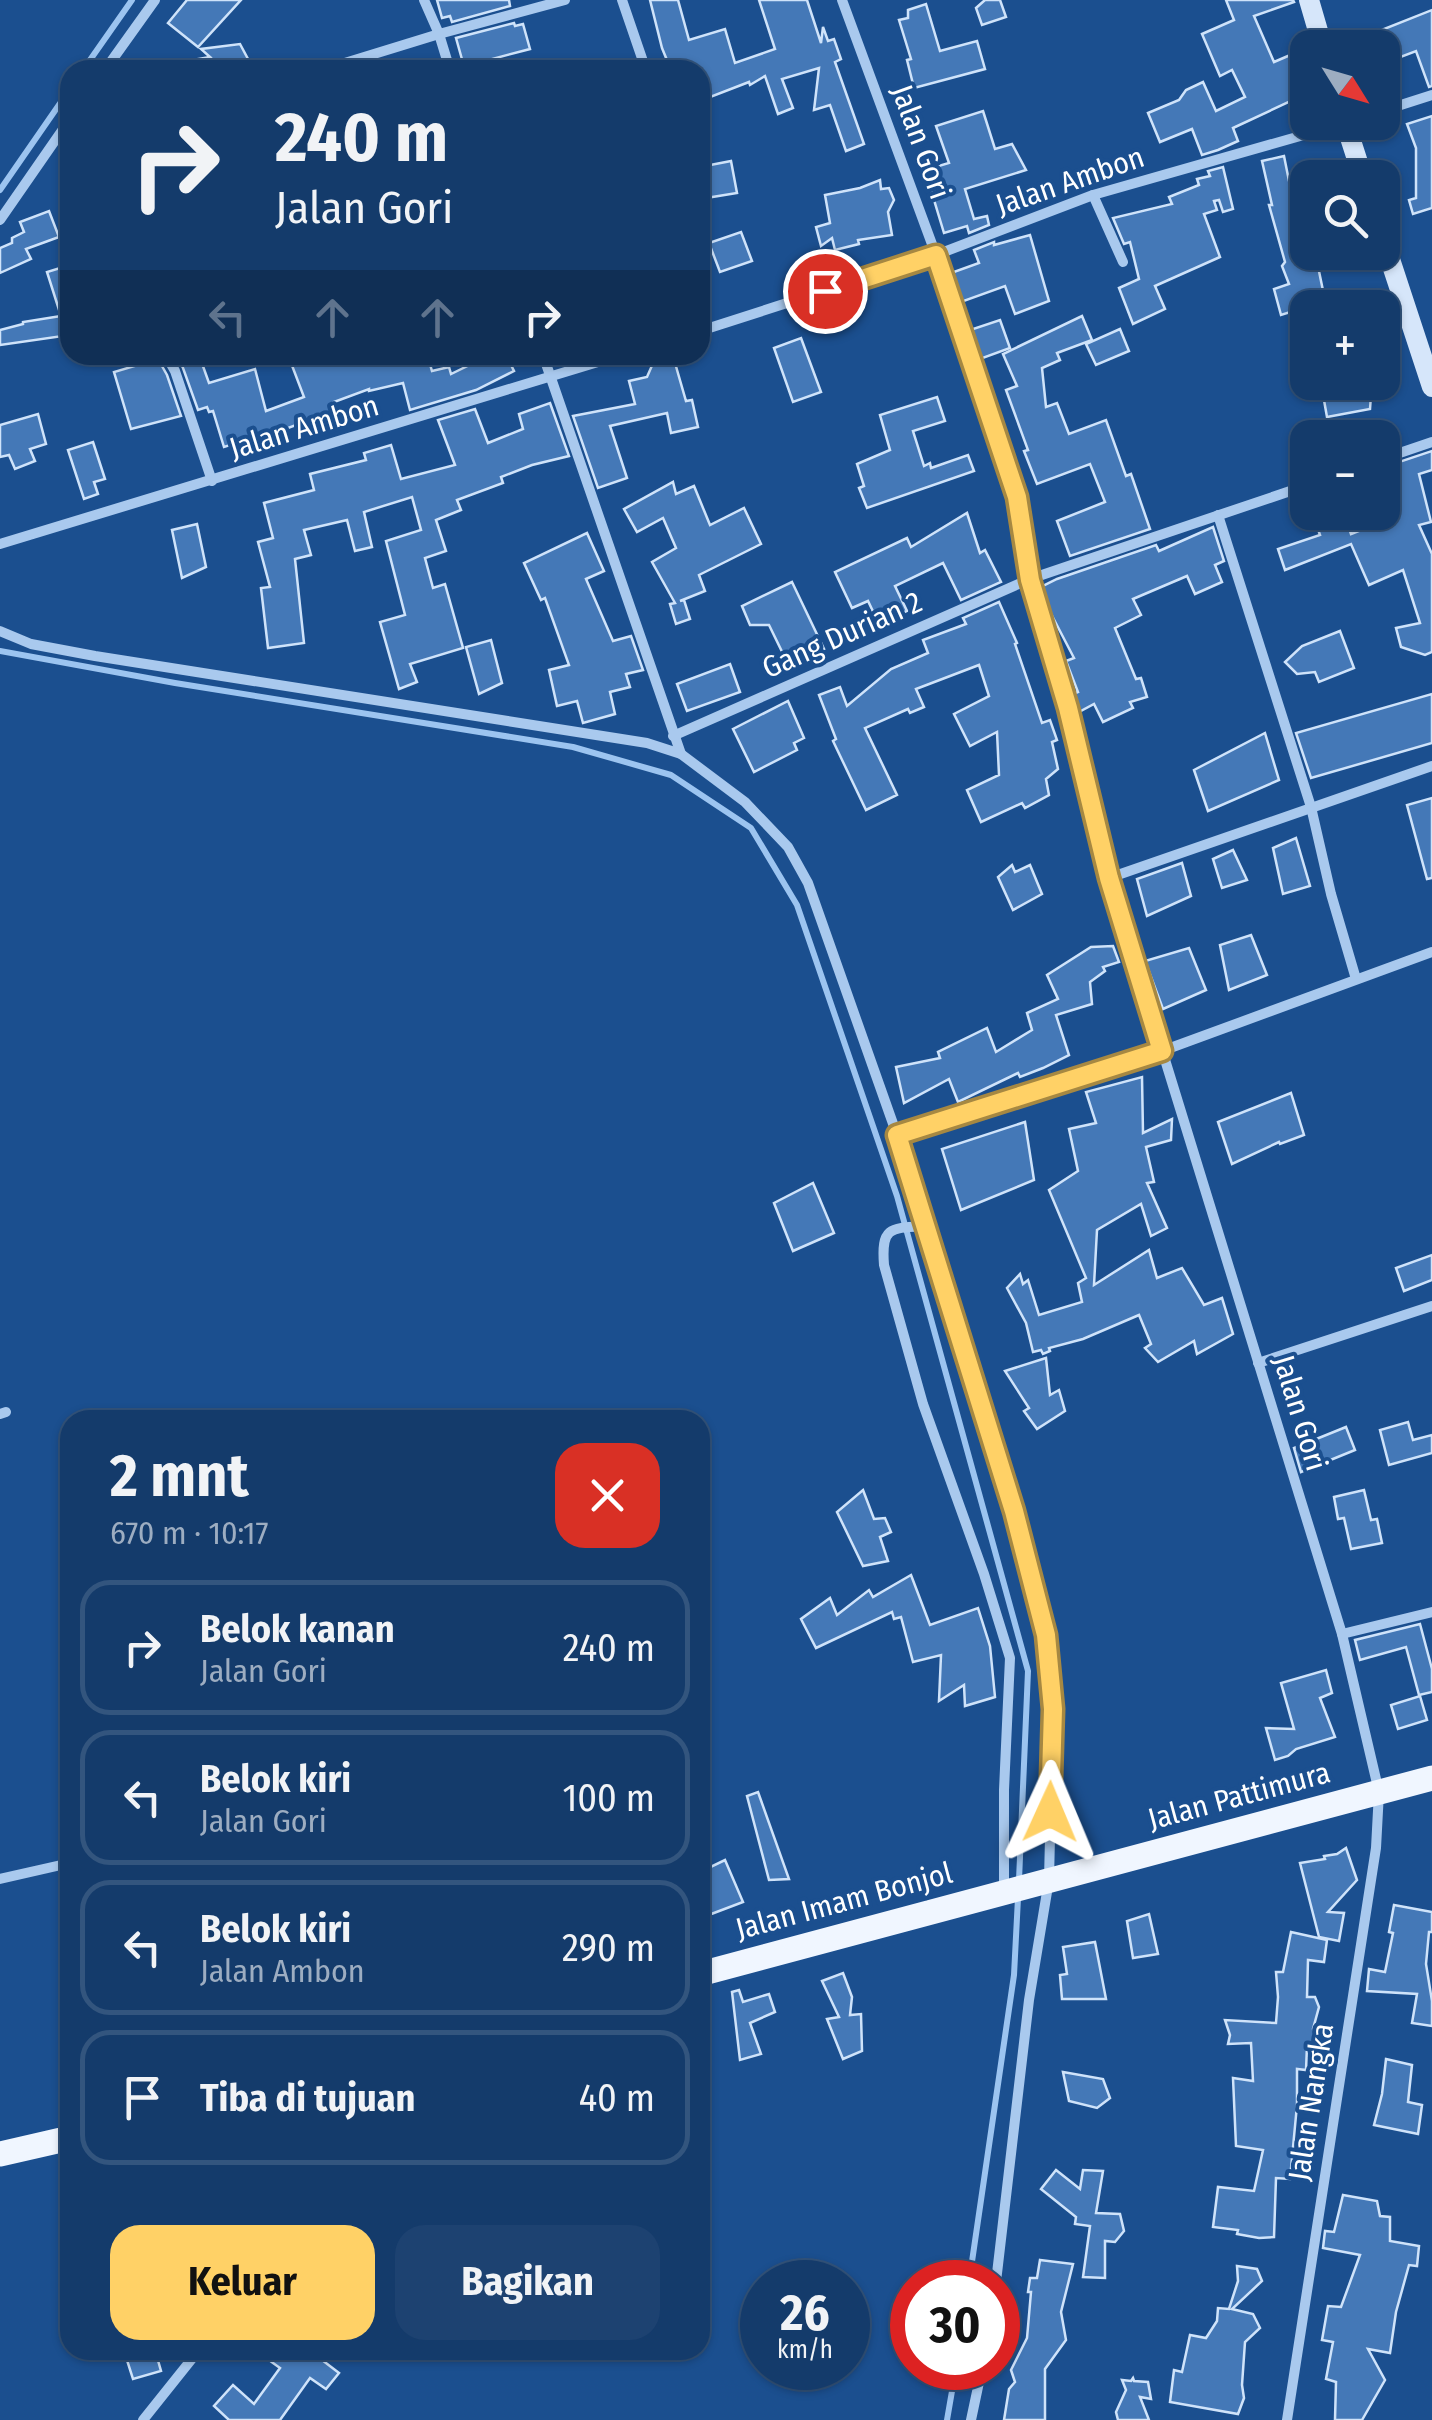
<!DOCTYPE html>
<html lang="id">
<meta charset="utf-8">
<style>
:root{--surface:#143b6b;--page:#1d4271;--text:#f1f3f6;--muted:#9dadc1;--line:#33557e;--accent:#ffd166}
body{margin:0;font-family:"Fira Sans Condensed",sans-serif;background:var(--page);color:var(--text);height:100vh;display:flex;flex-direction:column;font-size:38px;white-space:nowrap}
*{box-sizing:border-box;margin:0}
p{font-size:32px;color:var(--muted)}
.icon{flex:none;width:55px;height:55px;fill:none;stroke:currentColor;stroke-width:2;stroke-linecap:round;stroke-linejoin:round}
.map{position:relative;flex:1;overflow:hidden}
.side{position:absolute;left:60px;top:1410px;width:650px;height:950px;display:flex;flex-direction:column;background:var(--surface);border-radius:30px;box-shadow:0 2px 8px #0004,0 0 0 2px var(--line)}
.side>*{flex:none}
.guide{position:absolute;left:60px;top:60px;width:650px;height:305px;border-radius:30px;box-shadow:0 2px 8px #0004,0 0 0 2px var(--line);background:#143b6b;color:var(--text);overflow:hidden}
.needle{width:65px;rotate:127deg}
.fabs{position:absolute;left:1290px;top:30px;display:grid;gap:20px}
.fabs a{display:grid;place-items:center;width:110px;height:110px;border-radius:20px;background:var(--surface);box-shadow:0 2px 8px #0004,0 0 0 2px var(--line);font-size:50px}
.speed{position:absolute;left:740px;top:2260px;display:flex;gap:20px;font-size:50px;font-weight:700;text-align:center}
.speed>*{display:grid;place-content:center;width:130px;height:130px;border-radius:50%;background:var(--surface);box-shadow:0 2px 8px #0004,0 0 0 2px var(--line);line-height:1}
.speed small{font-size:25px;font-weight:400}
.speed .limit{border:15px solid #d22;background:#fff;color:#111}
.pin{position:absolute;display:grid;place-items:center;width:85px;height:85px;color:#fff;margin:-42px;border:5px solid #fff;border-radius:50%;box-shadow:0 2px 10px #0007}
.me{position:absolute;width:110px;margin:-55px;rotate:1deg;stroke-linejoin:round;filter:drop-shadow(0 0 8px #0008)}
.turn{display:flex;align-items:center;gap:35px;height:210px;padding:0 50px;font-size:45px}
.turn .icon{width:130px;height:130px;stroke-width:2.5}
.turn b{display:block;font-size:70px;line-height:85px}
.lanes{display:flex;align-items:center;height:95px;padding:0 50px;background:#0003;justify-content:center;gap:50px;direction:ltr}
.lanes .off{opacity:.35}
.round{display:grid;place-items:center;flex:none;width:105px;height:105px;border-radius:30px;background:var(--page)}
.summary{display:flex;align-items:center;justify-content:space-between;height:170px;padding:0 50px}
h1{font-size:60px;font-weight:700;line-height:75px}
.action{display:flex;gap:20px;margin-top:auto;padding:20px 50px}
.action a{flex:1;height:115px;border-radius:30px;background:var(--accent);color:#111;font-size:40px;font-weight:700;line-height:115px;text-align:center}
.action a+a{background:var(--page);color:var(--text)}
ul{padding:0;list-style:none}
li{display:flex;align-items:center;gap:30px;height:135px;margin:0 20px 15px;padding:0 30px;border:5px solid var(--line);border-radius:30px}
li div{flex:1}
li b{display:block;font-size:38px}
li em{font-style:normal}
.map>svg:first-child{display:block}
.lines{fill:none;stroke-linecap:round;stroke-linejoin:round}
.stream{stroke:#9cc4f0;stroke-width:6}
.building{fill:#4478b7;stroke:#cfe3fa;stroke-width:2.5}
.minor{stroke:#a9c9ee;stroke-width:10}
.secondary{stroke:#d6e6fa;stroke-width:20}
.primary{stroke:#f0f6ff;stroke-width:25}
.route-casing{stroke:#a68842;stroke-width:25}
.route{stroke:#ffd166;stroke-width:18}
.labels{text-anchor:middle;stroke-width:8;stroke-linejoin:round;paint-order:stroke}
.street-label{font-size:30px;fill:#fff;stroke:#1b4f8f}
</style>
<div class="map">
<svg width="1432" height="2420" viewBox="0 0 1432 2420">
<rect width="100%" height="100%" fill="#1b4f8f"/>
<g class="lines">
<g class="stream">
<path d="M83 70 132 0"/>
<path d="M0 190 70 89"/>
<path d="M0 651 175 683 573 747 671 775 751 828 797 905 897 1196 1028 1671 1019 1880"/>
<path d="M969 2282 1014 1975 1018 1898"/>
<path d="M947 2420 956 2368"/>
</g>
</g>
<g class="building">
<path d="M187 0H241L198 47 168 23Z"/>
<path d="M437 0H509L510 6 452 22 450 16 442 18Z"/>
<path d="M650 0H678L689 40 725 29 735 63 775 49 759 0H807L821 43 823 27 828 41 834 39 841 59 835 62 864 144 846 151 830 105 814 110 819 68 782 79 793 108 778 114 765 76 750 85 749 82 700 101V70H671L662 48Z"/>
<path d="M985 0H1000L1006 17 982 25 976 8Z"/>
<path d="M1226 0H1293L1294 2 1254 16 1274 62 1295 53 1308 81V93L1233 128 1238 141 1218 150 1202 155 1192 129 1160 142 1148 113 1179 100 1186 90 1203 82 1216 111 1245 97 1232 70 1220 76 1202 34 1234 20Z"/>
<path d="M926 4 940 51 977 41 985 69 914 88 907 60 911 59 899 20 908 18V10Z"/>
<path d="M1432 10V86L1429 87 1416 51 1390 61H1384L1382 48H1379L1374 33Z"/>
<path d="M514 23 515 26 523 24 530 49 492 59 505 70H465L456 38Z"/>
<path d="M240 44 248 59 228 70H181V62L210 57 201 49Z"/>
<path d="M983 111 995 149 1012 144 1026 170 965 189 974 219 987 216 989 225 969 233 967 226 944 233 925 170 949 163 936 126Z"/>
<path d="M1432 116V208L1413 214 1409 200 1416 198V148L1407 124Z"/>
<path d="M1284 156 1289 181 1308 201V252H1315L1326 305 1303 308 1281 315 1274 289 1289 284 1282 266 1285 262 1269 205H1272L1262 161Z"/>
<path d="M731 161 737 193 706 198 700 167Z"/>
<path d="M1223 167 1233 209 1223 212 1219 200 1214 201 1217 210 1204 214 1220 257 1155 286 1165 309 1133 324 1119 288 1139 279 1130 242 1124 244 1113 218 1172 204 1169 197 1199 185 1197 179 1210 176 1208 171Z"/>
<path d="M880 180 881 189 889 188 894 200 888 212 892 235 858 240 859 244 835 250 832 238 821 246 816 227 830 223 825 195 860 188Z"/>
<path d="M49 211 59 237 26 249 31 259 0 273V248L12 243V238L24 232 20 222Z"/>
<path d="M741 232 752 261 720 272 709 243Z"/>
<path d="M1030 235 1049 301 1015 314 1005 286 961 302 951 273 979 263 974 250 994 242V245Z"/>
<path d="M70 265V335L0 345V330L23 324V322L61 316 47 272Z"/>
<path d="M1082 316 1092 340 1057 353 1060 360 1042 368 1046 407 1057 403 1069 434 1106 420 1126 476 1131 474 1150 529 1070 556 1057 521 1105 502 1090 464 1037 484 1024 451 1028 450 1006 390 1017 386 1003 354Z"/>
<path d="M1000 320 1010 348 980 359 970 330Z"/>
<path d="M1120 329 1129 351 1096 365 1086 344Z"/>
<path d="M801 338 821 392 793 402 774 348Z"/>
<path d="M176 355H199L209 383 255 369 266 411 304 397 288 355H422L423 362 429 361 432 371 449 367 451 374 490 355H506L514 371 476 390 410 410 403 383 369 391V389L334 402 343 422 318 432 312 419 272 434V432L224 447 213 411 209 412 207 407 198 410 183 368Z"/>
<path d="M673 356 686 401 692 400 698 427 671 433 667 413 610 426 627 478 598 488 573 416 635 404 629 381 647 377 654 361Z"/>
<path d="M158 359 167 375 181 416 131 429 114 372Z"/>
<path d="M1363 382H1372L1370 409 1327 417 1322 389Z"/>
<path d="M937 397 945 421 913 431 924 466 930 463 931 468 968 455 974 471 867 508 859 488 864 486 857 464 890 450 880 415Z"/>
<path d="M550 403 569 456 532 465 501 477 503 483 457 500 461 510 436 520 446 551 425 558 433 588 445 584 463 648 410 664 417 682 399 689 380 622 405 615 386 541 421 530 412 497 364 512 372 547 355 551 347 520 304 530 311 555 295 559 304 643 268 648 261 588 270 587 258 542 273 538 264 503 314 490 310 474 366 460 364 453 391 445 401 479 455 465 438 420 475 409 488 443 523 429 519 414Z"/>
<path d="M38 414 46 444 30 449 35 461 15 469 9 455 0 457V425Z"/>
<path d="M93 442 105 479 94 482 98 494 84 499 68 450Z"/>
<path d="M1432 451V470L1419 474 1431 522 1419 525 1432 554V652L1425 655 1401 647 1396 628 1420 623 1403 570 1369 585 1351 544 1285 570 1278 549 1320 535 1312 512H1340L1345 526 1348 525 1351 534 1397 516 1384 467Z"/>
<path d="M673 482 676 494 694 486 710 525 744 508 761 544 699 575 705 591 680 601 684 600 690 619 676 624 670 604 675 603 652 562 676 548 663 518 637 532 624 509Z"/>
<path d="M967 513 980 553 985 550 1001 582 961 600 943 563 895 586 907 611 879 624 868 601 852 608 835 572 907 538 911 547Z"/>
<path d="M197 524 206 567 182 578 172 530Z"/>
<path d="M1213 527 1224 561 1215 565 1222 582 1195 594 1187 576 1133 599 1141 615 1115 628 1136 679 1141 678 1147 697 1130 702 1133 708 1103 722 1094 704 1079 712 1073 694 1078 692 1066 661 1074 658 1048 608 1041 587 1057 579 1156 545 1159 551Z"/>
<path d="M587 533 604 571 586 579 613 641 631 636 643 670 626 674 630 687 610 692 615 714 583 723 577 701 557 706 549 670 569 665 545 598 541 600 524 563Z"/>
<path d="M792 582 824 649 789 666 769 625H750L742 606Z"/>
<path d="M999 602 1017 643 1015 644 1042 723 1050 720 1057 740 1052 742 1058 769 1046 779 1049 795 1025 808 1022 803 981 822 967 790 999 775 997 732 970 746 954 714 989 696 979 665 916 689 924 707 910 713 908 709 865 728 897 795 866 810 833 741 836 739 819 695 840 687 847 706 891 669 928 653 923 640 966 624 963 618Z"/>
<path d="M1340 631 1354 668 1319 682 1315 672 1297 674 1285 662 1302 646Z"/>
<path d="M491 640 502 683 479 694 466 647Z"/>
<path d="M730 664 740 692 687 711 677 684Z"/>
<path d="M1432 694V743L1311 778 1296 733Z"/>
<path d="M788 701 804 738 794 743 797 750 754 772 733 729Z"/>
<path d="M1265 733 1279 780 1208 811 1194 770Z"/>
<path d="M1432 798V878L1427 879 1407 805Z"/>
<path d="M1296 838 1310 886 1283 894 1273 848Z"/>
<path d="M1233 850 1247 880 1222 888 1213 859Z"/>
<path d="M1182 863 1191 896 1147 916 1137 879Z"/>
<path d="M1012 865 1015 872 1030 865 1042 894 1013 910 998 877Z"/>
<path d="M1251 935 1267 975 1229 990 1220 945Z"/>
<path d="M1113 946 1119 962 1103 967 1105 971 1090 982 1092 1004 1056 1015 1069 1055 1043 1068 1020 1077 1018 1073 958 1102 949 1079 904 1103 896 1067 940 1058 938 1052 987 1028 996 1052 1032 1030 1027 1013 1058 999 1047 975 1091 947Z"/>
<path d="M1189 948 1206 990 1163 1009 1145 961Z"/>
<path d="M1142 1077 1143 1133 1172 1119 1171 1140 1146 1147 1154 1182 1147 1183 1167 1228 1151 1236 1141 1204 1097 1230 1094 1285 1149 1250 1157 1278 1182 1268 1204 1305 1222 1298 1233 1334 1197 1354 1194 1341 1158 1362 1145 1348 1151 1344 1139 1315 1083 1339 1049 1348 1050 1351 1043 1354 1041 1350 1033 1352 1026 1323 1007 1288 1020 1274 1023 1284 1028 1280 1039 1315 1082 1302 1078 1283 1086 1278 1049 1190 1078 1171 1069 1129 1096 1123 1086 1092Z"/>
<path d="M1291 1093 1304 1135 1280 1144 1279 1142 1232 1164 1218 1122Z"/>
<path d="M1025 1122 1034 1180 961 1210 942 1149Z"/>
<path d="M813 1183 834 1233 793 1251 774 1203Z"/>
<path d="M1432 1255V1280L1404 1291 1396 1268Z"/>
<path d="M1046 1358 1050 1395 1059 1390 1065 1411 1037 1429 1024 1411 1029 1408 1005 1371Z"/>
<path d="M1408 1422 1413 1440 1432 1435V1453L1389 1465 1380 1430Z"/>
<path d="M1346 1427 1355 1450 1301 1472 1294 1448Z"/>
<path d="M863 1490 874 1519 885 1518 891 1532 880 1537 888 1561 863 1566 837 1512Z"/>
<path d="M1364 1490 1371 1520 1377 1519 1382 1543 1351 1549 1344 1518 1338 1519 1334 1497Z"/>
<path d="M911 1575 930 1625 978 1608 990 1646 995 1697 965 1706 964 1685 939 1701 941 1655 913 1662 901 1617 894 1619 892 1612 816 1648 801 1619 830 1598 837 1615 869 1590 873 1597Z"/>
<path d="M1420 1624 1432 1669V1692L1419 1695 1406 1647 1360 1660 1355 1640Z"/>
<path d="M1326 1670 1332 1693 1320 1698 1335 1737 1296 1749 1288 1756 1275 1760 1266 1728 1294 1729 1281 1683Z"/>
<path d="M1420 1696 1427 1720 1398 1729 1391 1705Z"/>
<path d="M758 1792 789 1879 769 1880 747 1796Z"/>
<path d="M1346 1848 1357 1880 1328 1912 1344 1913 1339 1941 1319 1937 1300 1863 1325 1859 1324 1856 1337 1854Z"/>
<path d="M725 1860 743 1902 706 1916 700 1894V1872Z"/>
<path d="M1394 1905 1432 1912V1932H1429L1426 1964 1432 2001V2026L1412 2023 1417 1994 1367 1991 1369 1969 1385 1972 1393 1933 1389 1932Z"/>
<path d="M1149 1914 1158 1954 1133 1958 1127 1921Z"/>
<path d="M1291 1932 1327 1940 1324 1962 1308 1960 1307 1997H1315L1319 2007 1313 2029 1316 2038 1314 2047 1307 2046 1306 2070 1297 2069V2105L1290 2179 1276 2178 1274 2237 1259 2238 1237 2234 1238 2230 1213 2227 1218 2187 1254 2191 1263 2150 1236 2146 1233 2078 1253 2081 1251 2043 1228 2044 1230 2035 1225 2020 1276 2023 1278 1997 1276 1972H1283Z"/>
<path d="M1095 1942 1106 1999H1062L1060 1975 1067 1974 1063 1947Z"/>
<path d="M843 1973 852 1997 850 2015 861 2014 862 2051 843 2059 827 2019 839 2017 822 1981Z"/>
<path d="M739 1990 743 2002 769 1994 775 2012 750 2023 761 2054 740 2060 732 1992Z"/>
<path d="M1386 2059 1412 2065 1408 2102 1422 2105 1418 2134 1374 2125 1382 2094Z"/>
<path d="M1063 2072 1103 2079 1110 2098 1097 2108 1069 2101Z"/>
<path d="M1056 2170 1080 2189 1083 2170 1103 2171 1096 2213 1120 2214 1124 2231 1115 2242 1105 2241V2278L1083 2277 1090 2226 1075 2224 1076 2217 1041 2189Z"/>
<path d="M1343 2195 1377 2201 1380 2216 1390 2217V2241L1419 2246 1417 2266 1409 2265 1396 2312 1390 2353 1368 2349 1385 2380 1362 2420H1335L1336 2382 1326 2379 1333 2342 1322 2340 1328 2306 1341 2307 1360 2255 1323 2248 1325 2231 1334 2232Z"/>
<path d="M1040 2260 1073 2264 1061 2312 1066 2340 1045 2369V2420H1004L1009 2389 1015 2382 1011 2370 1027 2338 1031 2292H1028L1030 2278H1037Z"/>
<path d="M1237 2266 1257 2269 1262 2281 1232 2309 1253 2314 1260 2328 1245 2342 1242 2385 1244 2398 1238 2414 1170 2402 1174 2370 1182 2372 1190 2335 1206 2338 1217 2321 1218 2308 1229 2309 1238 2281Z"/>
<path d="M142 2350H155L161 2371 133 2379 125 2354Z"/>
<path d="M255 2350H309L339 2373 326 2389 310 2378 280 2420H229L214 2406 233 2385 254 2404 280 2368Z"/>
<path d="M1133 2378 1134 2381 1148 2382 1151 2399 1140 2397 1149 2420H1118L1116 2412 1126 2390 1122 2380 1131 2381Z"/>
</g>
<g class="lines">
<g class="minor">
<path d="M424 0 439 34 450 70"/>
<path d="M622 0 646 70"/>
<path d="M842 0 936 255 1017 497 1030 579 1068 708 1109 878 1342 1634 1379 1792 1376 1848 1287 2420"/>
<path d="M105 70 155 0"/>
<path d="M322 70 439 34 565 0"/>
<path d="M1382 111 1432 95"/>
<path d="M1093 195 1123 262"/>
<path d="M0 220 70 119"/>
<path d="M700 331 936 255 1093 195 1346 123"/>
<path d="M166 355 175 371 212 481"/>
<path d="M543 355 681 754"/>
<path d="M1382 459 1432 442"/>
<path d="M1218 515 1311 807 1331 894 1356 979"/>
<path d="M0 544 621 355"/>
<path d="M0 631 31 644 95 656 647 743 681 754 745 802 788 847 808 883 897 1135 1014 1511 1036 1587 1046 1635 1053 1709 1049 1880 1029 2000 996 2282"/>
<path d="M673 736 1030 579 1308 485"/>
<path d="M1109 878 1432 766"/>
<path d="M897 1135 1162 1051 1432 952"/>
<path d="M925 1226C890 1228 881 1227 884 1265L923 1404 984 1574 1010 1658 1004 1790V1890"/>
<path d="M1258 1363 1432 1306"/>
<path d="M0 1414 6 1412"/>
<path d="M1342 1634 1432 1612"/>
<path d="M0 1879 70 1863"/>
<path d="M143 2420 199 2350"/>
<path d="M971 2420 982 2368"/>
</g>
<g class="secondary">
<path d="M1309 0 1323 48"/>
<path d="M1345 122 1363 178"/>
<path d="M1382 235 1432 387"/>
</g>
<g class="primary">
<path d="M700 1974 1432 1778"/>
<path d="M0 2154 70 2138"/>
</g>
</g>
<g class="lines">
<defs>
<path id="route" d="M825 291 936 255 1017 497 1030 580 1068 708 1109 878 1162 1051 897 1135 1014 1511 1046 1635 1053 1709 1050 1812"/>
</defs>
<use href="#route" class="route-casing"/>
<use href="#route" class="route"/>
</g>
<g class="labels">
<g class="street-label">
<text transform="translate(921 142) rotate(70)" y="10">Jalan Gori</text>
<text transform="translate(1070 181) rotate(-19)" y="10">Jalan Ambon</text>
<text transform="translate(304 427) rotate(-17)" y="10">Jalan Ambon</text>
<text transform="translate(842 635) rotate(-24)" y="10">Gang Durian 2</text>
<text transform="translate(1300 1413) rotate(73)" y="10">Jalan Gori</text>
<text transform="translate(1239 1796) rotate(-15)" y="10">Jalan Pattimura</text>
<text transform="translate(844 1901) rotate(-15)" y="10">Jalan Imam Bonjol</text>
<text transform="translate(1311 2102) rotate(-81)" y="10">Jalan Nangka</text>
</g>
</g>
</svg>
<div class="fabs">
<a><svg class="needle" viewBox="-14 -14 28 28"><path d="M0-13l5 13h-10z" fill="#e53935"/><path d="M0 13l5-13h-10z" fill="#9dadc1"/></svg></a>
<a><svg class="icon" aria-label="search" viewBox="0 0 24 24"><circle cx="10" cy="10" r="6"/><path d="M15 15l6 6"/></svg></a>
<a>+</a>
<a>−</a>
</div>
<div class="speed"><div>26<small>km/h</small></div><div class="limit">30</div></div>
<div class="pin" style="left:825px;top:291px;background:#d93025"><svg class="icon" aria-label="arrive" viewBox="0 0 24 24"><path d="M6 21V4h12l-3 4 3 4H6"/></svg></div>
<svg class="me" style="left:1050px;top:1812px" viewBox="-20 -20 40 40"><path d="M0-17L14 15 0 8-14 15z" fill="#ffd166" stroke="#fff" stroke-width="4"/></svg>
<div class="guide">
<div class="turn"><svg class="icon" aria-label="right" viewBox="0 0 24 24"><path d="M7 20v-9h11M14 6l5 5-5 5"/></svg><div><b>240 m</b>Jalan Gori</div></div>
<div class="lanes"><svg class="icon off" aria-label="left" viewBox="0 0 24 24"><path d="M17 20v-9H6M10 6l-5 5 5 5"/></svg><svg class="icon off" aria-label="ahead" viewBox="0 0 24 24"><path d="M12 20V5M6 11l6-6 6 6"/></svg><svg class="icon off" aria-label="ahead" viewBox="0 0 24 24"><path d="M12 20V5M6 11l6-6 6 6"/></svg><svg class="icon" aria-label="right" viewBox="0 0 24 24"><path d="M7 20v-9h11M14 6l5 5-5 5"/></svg></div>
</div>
<section class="side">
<div class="summary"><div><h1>2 mnt</h1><p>670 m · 10:17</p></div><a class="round" style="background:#d93025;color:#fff"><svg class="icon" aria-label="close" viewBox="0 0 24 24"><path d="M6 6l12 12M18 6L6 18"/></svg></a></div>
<ul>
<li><svg class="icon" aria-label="right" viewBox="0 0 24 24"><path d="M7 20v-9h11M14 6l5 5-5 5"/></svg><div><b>Belok kanan</b><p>Jalan Gori</p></div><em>240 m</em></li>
<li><svg class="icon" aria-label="left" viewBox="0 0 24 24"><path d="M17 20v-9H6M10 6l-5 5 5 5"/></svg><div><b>Belok kiri</b><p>Jalan Gori</p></div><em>100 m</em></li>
<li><svg class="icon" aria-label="left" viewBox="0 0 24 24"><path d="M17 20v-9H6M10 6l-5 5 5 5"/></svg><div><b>Belok kiri</b><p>Jalan Ambon</p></div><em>290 m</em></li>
<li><svg class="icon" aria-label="arrive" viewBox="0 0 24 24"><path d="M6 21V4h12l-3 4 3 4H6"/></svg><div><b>Tiba di tujuan</b></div><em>40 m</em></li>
</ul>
<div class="action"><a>Keluar</a><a>Bagikan</a></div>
</section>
</div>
